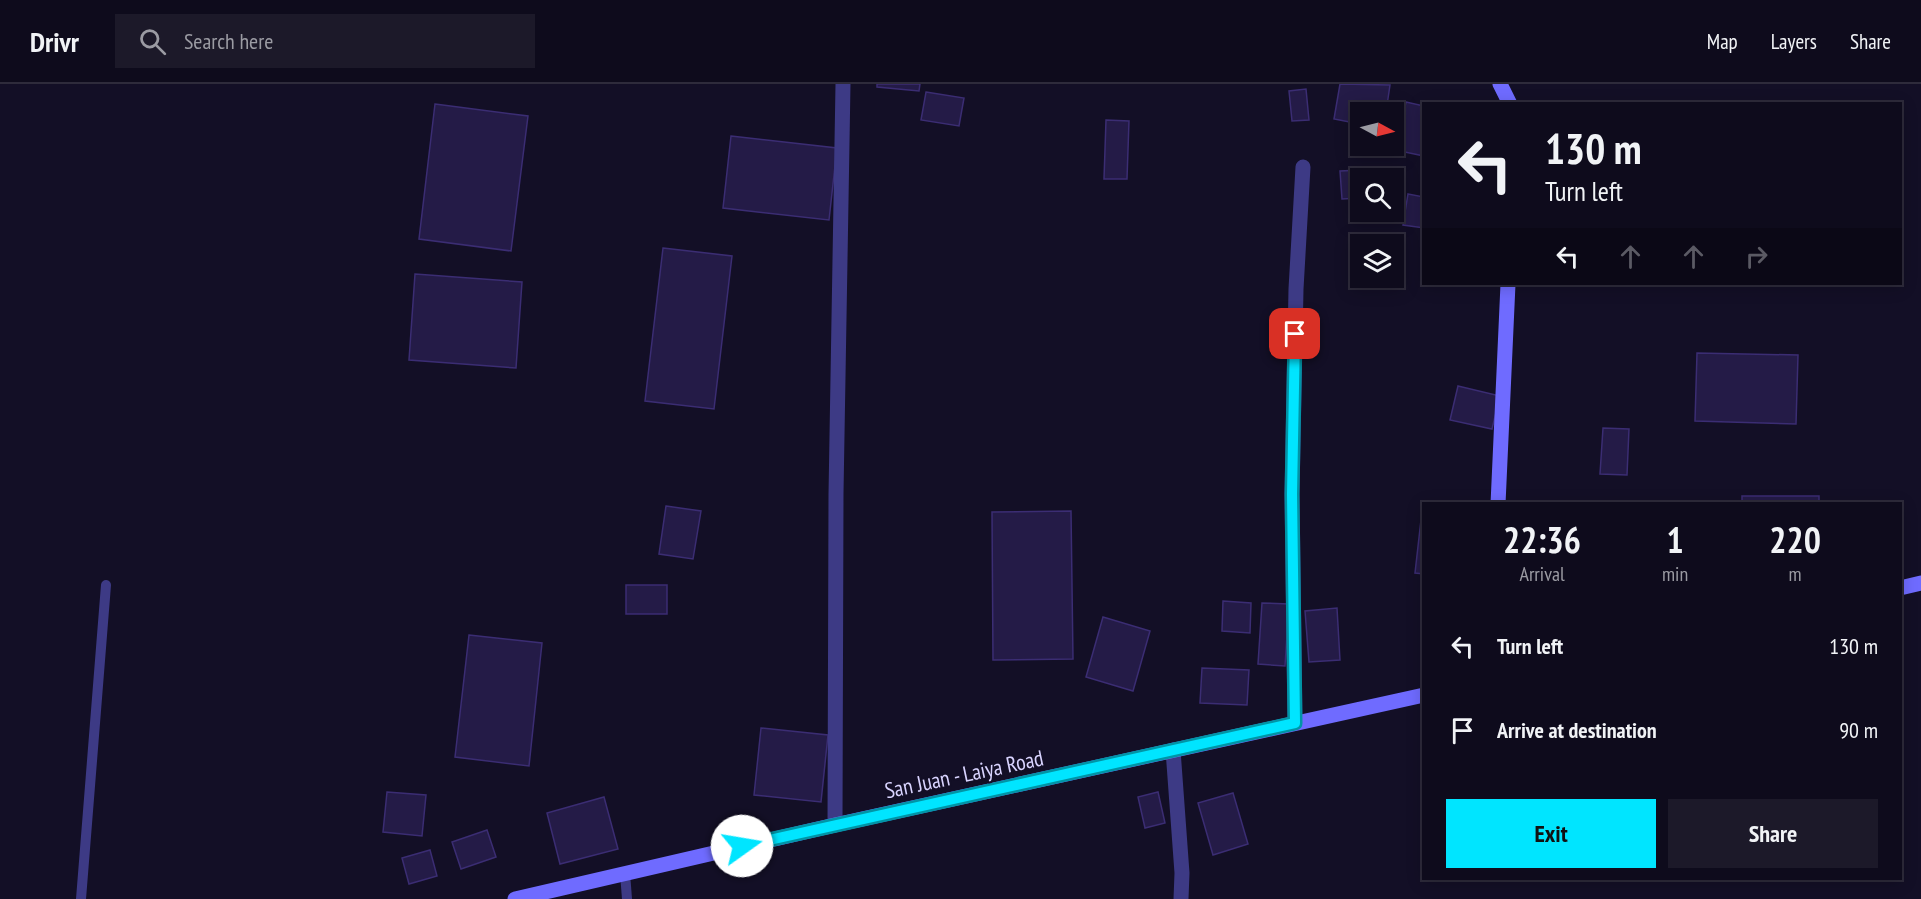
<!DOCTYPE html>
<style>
:root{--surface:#0e0b1c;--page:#1c1929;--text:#f1f3f6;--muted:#9b9ba3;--line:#2e2b3b;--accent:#00e5ff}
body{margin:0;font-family:"PT Sans Narrow",sans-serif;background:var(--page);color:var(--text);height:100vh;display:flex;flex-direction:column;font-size:22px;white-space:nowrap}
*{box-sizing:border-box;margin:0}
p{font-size:20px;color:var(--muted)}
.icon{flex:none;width:33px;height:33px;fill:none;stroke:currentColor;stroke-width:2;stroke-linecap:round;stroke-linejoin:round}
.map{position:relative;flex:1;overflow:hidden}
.drawer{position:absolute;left:1422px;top:418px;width:480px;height:378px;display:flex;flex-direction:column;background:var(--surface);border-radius:0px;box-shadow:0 3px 15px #0003,0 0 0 2px var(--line)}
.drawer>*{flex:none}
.hud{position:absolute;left:1422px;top:18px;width:480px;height:183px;border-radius:0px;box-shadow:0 3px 15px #0003,0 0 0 2px var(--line);background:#0e0b1c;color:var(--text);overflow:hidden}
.needle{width:39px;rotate:97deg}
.controls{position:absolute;left:1350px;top:18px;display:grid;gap:12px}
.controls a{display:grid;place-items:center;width:54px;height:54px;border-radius:0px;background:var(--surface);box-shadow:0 3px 15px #0003,0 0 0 2px var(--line);font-size:30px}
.pin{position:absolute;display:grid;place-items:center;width:51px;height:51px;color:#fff;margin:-26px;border-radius:12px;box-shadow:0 3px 9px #0006}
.me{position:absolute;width:66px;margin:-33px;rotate:77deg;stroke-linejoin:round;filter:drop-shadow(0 0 4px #0008)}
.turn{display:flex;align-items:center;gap:21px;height:126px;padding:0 24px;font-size:27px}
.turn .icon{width:78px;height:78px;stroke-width:2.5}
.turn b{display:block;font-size:42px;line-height:51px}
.lanes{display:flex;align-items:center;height:57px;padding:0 24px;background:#0003;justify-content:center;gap:30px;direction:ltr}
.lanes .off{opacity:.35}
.eta{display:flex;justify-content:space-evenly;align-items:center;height:102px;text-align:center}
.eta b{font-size:36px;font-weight:700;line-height:42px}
.cta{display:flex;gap:12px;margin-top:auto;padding:12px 24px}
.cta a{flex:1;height:69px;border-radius:0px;background:var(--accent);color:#111;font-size:24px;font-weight:700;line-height:69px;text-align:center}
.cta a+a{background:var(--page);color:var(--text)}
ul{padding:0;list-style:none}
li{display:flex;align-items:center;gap:18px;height:84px;padding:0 24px}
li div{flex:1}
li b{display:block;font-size:22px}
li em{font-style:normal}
header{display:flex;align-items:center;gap:36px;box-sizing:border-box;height:84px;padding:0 30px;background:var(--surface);border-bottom:2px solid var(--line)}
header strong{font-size:28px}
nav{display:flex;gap:33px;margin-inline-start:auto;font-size:21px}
.search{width:420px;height:54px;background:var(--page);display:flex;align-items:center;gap:15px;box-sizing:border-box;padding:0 21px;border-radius:0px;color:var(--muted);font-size:22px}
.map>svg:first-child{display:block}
.building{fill:#241b47;stroke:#3b2d73;stroke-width:1.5}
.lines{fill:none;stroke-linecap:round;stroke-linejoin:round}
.lane{stroke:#3d3a85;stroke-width:10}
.street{stroke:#3d3a85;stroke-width:15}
.secondary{stroke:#6f6bff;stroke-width:15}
.route-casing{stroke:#0095a6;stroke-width:15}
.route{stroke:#00e5ff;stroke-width:10}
.labels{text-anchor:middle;stroke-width:4.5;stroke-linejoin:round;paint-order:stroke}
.street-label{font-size:22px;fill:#d9d4ff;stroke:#130f26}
</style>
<header>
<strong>Drivr</strong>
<div class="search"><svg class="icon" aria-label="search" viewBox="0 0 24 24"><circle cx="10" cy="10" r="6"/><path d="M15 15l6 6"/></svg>Search here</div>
<nav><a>Map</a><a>Layers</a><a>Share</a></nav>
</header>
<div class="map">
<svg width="1921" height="815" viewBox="0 0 1921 815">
<rect width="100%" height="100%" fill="#130f26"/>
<g class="building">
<path d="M877 0H920L919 7 877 3Z"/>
<path d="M1340 0 1390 1 1386 28H1360V40L1334 35Z"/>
<path d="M1306 5 1309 36 1292 37 1289 7Z"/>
<path d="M926 8 964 14 959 42 921 36Z"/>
<path d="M1406 18 1424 22V72L1395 66Z"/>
<path d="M435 20 528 32 511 167 419 155Z"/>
<path d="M1106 36 1129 37 1127 95H1104Z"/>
<path d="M731 52 837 64 829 136 723 124Z"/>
<path d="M1385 85 1386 94H1360V114L1342 115 1340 87Z"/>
<path d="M1408 110 1424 113V144L1403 141Z"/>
<path d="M663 164 732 172 714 325 645 317Z"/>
<path d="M415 190 522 198 516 284 409 276Z"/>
<path d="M1697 269 1798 271 1796 340 1695 337Z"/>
<path d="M1458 302 1500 312 1492 345 1450 336Z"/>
<path d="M1603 344 1629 345 1627 391 1600 390Z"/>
<rect x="1742" y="412" width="77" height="8"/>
<path d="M666 422 701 427 693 475 659 470Z"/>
<path d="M1071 427 1073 575 993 576 992 428Z"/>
<path d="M1422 427H1424V490L1415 489Z"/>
<rect x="626" y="501" width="41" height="29"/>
<path d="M1223 517 1251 519 1250 549 1222 547Z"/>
<path d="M1262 519 1289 520 1285 582 1258 580Z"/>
<path d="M1337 524 1340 576 1309 578 1305 527Z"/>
<path d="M1103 533 1150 547 1133 607 1086 593Z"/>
<path d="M469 551 542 559 529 682 455 673Z"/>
<path d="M1202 584 1249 586 1247 621 1200 619Z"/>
<path d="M761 644 828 651 821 718 754 711Z"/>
<path d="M387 708 426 711 422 752 383 748Z"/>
<path d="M1158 708 1165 739 1145 744 1138 713Z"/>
<path d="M1233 709 1248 760 1213 771 1198 719Z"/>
<path d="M604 713 618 765 560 780 547 729Z"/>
<path d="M487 746 496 773 461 785 452 758Z"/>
<path d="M430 766 437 792 409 800 402 774Z"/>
</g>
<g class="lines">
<g class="lane">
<path d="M625 789 627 815"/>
<path d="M81 815 106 501"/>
</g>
<g class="street">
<path d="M1295 639 1292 410 1296 205 1303 83"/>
<path d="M1173 666 1182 789 1181 815"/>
<path d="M835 741 836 410 843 0"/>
</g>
<g class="secondary">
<path d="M1500 0 1510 20"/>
<path d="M1498 420 1508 200"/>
<path d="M1900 504 1921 499"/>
<path d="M515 815 835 741 1424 611"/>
</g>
</g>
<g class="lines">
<defs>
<path id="route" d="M742 762 1295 639 1292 410 1295 250"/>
</defs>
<use href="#route" class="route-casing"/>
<use href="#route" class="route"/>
</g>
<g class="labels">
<g class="street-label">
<text transform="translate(964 690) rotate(-12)" y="8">San Juan - Laiya Road</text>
</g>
</g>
</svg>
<div class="controls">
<a><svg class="needle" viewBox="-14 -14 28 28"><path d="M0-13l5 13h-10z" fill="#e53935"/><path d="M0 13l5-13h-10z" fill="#9b9ba3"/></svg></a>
<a><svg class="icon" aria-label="search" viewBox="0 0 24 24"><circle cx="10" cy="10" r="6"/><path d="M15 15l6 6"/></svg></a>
<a><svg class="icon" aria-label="layers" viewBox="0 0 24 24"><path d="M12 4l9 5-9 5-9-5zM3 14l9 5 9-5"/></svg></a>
</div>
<div class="pin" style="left:1295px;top:250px;background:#d93025"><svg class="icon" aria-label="arrive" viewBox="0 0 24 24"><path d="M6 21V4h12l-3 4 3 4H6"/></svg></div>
<svg class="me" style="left:742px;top:762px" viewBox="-20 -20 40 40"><circle r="19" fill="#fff"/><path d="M0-13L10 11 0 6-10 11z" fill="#00e5ff"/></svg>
<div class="hud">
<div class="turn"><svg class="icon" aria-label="left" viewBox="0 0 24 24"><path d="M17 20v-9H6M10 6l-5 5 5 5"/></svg><div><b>130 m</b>Turn left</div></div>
<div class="lanes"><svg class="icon" aria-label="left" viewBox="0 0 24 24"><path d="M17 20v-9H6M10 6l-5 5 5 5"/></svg><svg class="icon off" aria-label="ahead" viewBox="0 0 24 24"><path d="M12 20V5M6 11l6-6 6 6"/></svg><svg class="icon off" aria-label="ahead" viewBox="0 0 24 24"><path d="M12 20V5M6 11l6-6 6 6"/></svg><svg class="icon off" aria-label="right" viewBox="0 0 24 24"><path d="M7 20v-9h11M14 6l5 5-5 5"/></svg></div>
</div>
<section class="drawer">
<div class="eta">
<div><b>22:36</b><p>Arrival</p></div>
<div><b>1</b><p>min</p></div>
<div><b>220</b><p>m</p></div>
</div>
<ul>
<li><svg class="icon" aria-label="left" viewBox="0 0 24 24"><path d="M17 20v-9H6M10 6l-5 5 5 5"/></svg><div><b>Turn left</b></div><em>130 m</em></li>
<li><svg class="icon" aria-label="arrive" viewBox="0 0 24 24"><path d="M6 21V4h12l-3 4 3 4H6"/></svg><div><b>Arrive at destination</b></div><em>90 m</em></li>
</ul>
<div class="cta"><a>Exit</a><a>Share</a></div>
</section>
</div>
